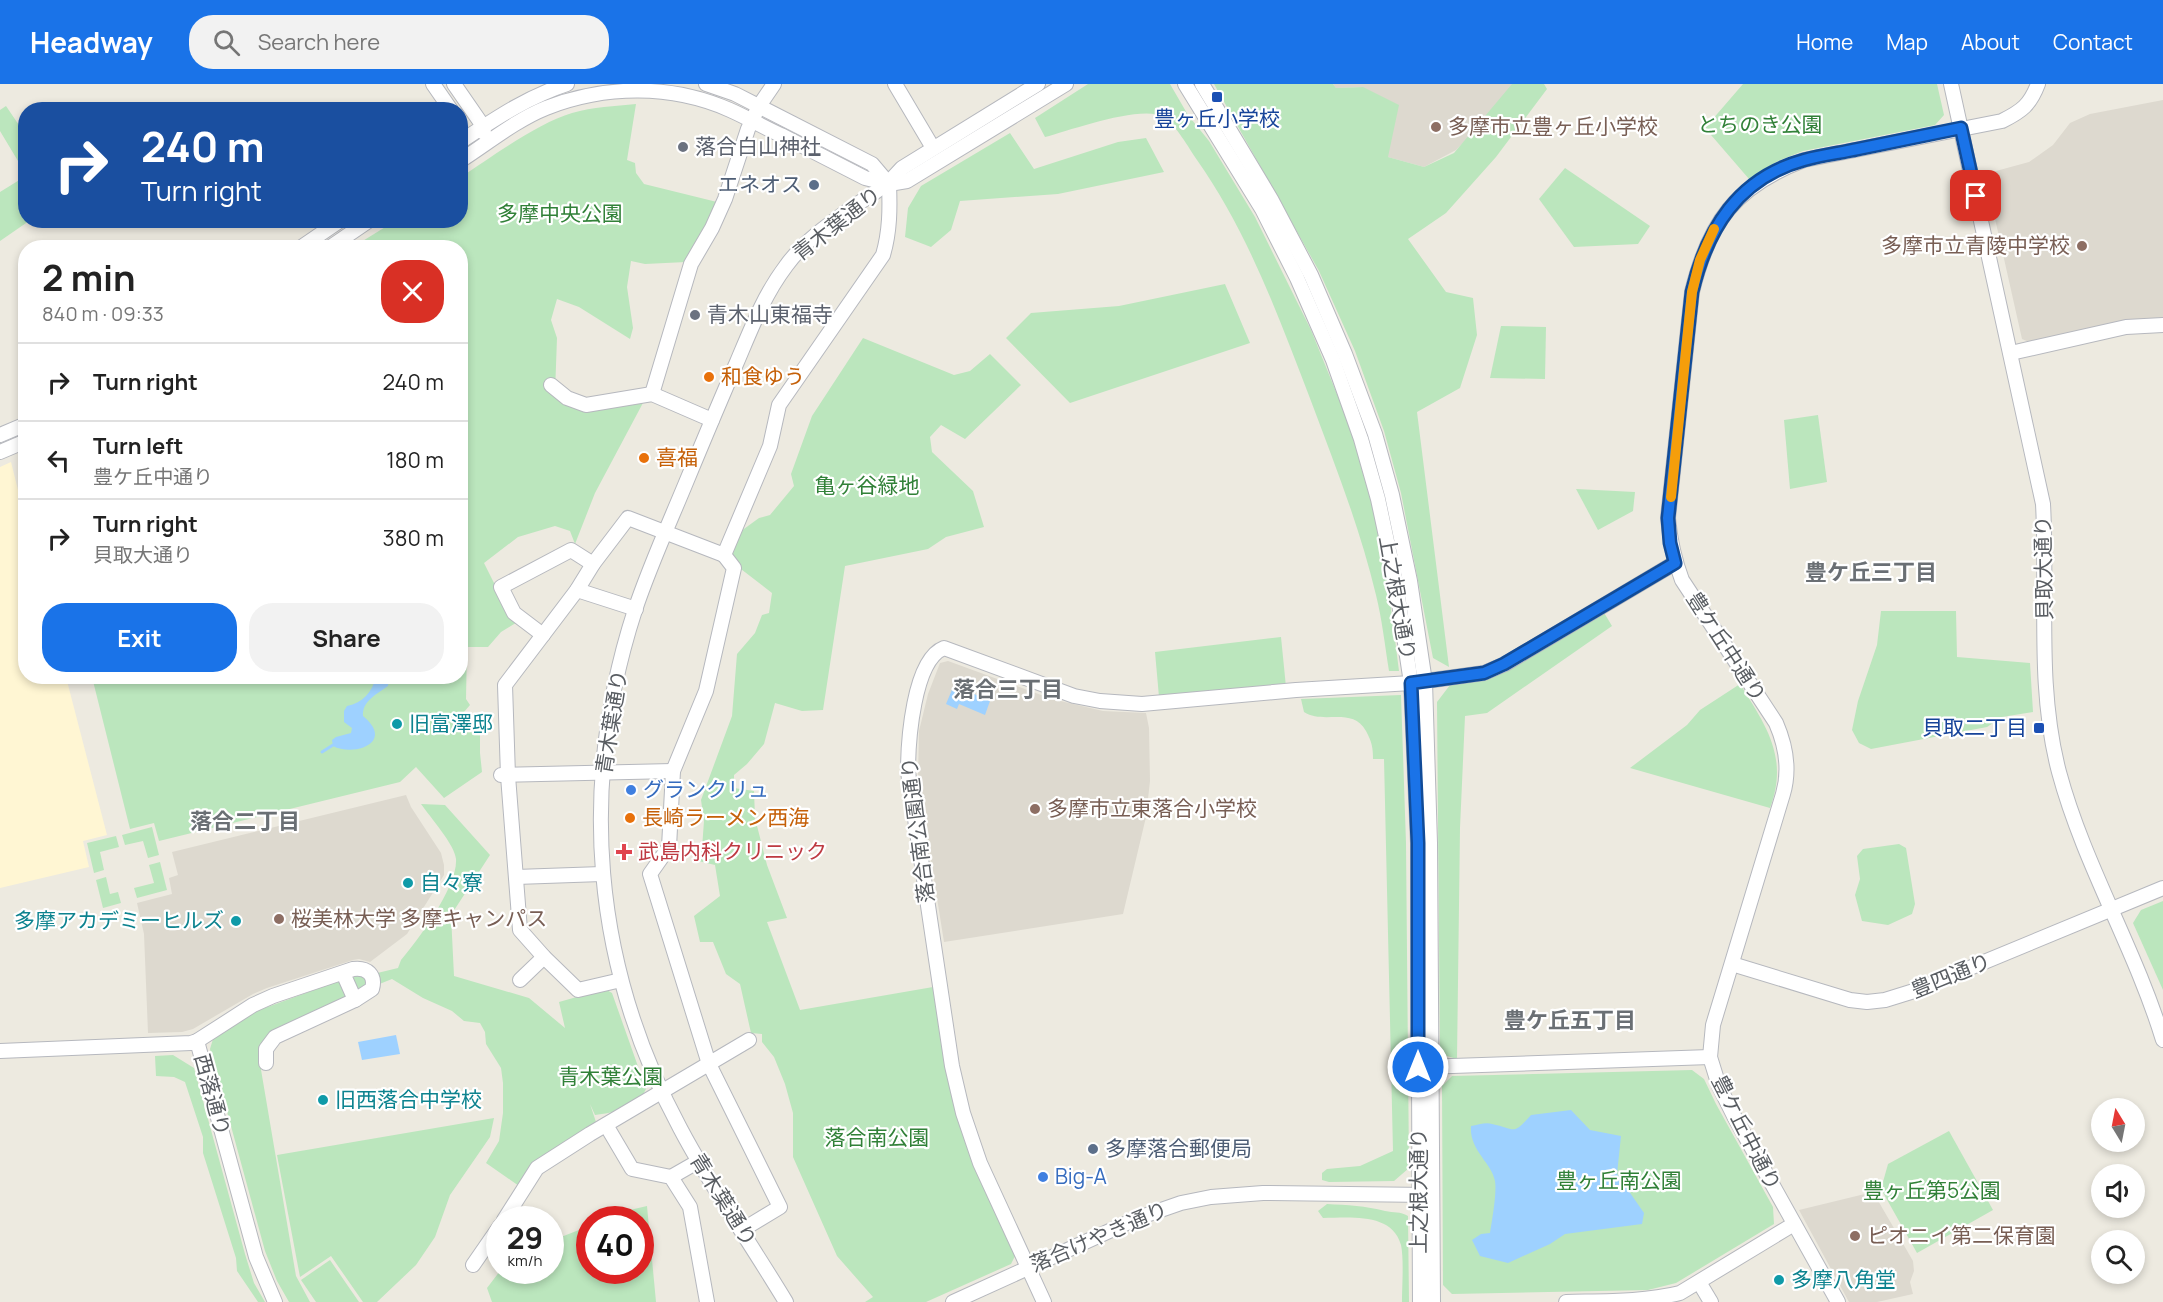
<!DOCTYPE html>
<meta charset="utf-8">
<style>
:root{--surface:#fff;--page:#f2f2f2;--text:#222;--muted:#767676;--line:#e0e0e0;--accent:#1a73e8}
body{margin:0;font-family:Manrope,"Noto Sans JP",sans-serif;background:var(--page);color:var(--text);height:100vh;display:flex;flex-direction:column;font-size:22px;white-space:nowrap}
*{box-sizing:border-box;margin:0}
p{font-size:20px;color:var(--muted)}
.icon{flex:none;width:33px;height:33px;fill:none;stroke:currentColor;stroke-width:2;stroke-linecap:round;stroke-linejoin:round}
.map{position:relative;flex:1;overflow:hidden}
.side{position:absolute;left:18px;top:156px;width:450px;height:444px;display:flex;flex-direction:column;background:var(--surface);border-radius:24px;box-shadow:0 3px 9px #0003}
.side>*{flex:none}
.banner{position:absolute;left:18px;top:18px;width:450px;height:126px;border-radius:24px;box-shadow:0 3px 9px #0003;background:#1a4fa0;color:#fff;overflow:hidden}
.needle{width:39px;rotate:350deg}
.fabs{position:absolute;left:2091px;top:1014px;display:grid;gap:12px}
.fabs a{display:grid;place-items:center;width:54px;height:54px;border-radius:50%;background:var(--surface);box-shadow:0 3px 9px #0003;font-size:30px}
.speed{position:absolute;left:486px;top:1122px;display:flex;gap:12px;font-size:30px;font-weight:700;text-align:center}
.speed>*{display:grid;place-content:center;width:78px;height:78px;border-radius:50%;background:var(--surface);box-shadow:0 3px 9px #0003;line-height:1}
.speed small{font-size:15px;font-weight:400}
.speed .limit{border:9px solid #d22;background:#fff;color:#111}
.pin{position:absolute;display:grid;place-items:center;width:51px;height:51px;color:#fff;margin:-26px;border-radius:12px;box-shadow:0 3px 9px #0006}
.me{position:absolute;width:66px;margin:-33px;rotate:0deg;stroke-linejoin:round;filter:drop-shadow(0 0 4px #0008)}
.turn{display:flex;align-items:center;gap:21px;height:126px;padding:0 24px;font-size:27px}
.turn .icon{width:78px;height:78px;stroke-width:2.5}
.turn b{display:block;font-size:42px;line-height:51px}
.round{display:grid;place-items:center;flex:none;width:63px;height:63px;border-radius:24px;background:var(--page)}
.summary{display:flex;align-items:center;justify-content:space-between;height:102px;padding:0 24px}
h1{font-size:36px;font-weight:700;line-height:45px}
.cta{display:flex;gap:12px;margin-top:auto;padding:12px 24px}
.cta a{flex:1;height:69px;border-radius:24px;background:var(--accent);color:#fff;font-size:24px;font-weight:700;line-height:69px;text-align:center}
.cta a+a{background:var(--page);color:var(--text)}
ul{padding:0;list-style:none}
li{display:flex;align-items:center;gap:18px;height:78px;padding:0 24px;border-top:2px solid var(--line)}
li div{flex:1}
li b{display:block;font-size:22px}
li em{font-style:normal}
header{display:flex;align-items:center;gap:36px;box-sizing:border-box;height:84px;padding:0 30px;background:var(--accent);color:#fff}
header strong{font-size:28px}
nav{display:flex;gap:33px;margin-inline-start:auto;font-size:21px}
.search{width:420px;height:54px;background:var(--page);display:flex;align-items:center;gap:15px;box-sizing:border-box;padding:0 21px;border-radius:24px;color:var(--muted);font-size:22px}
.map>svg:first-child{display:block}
.commercial{fill:#fff6d3}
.education{fill:#ddd9cf}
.green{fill:#bbe6bd}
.water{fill:#9ed1ff}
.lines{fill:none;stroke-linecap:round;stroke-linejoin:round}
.stream{stroke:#9ed1ff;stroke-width:3}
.minor-casing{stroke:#b6b8be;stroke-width:16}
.minor{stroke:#fff;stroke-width:14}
.route-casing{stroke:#114b97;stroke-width:15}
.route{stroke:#1a73e8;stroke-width:10}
.slow{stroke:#f59e0b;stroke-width:10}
.transit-dot{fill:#1a4fb4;stroke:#fff;stroke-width:2}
.education-dot{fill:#8d6e63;stroke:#fff;stroke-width:2}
.worship-dot{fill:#6b7280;stroke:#fff;stroke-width:2}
.service-dot{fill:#5c6f8a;stroke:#fff;stroke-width:2}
.food-dot{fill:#e8710a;stroke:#fff;stroke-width:2}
.culture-dot{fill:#0f9aa8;stroke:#fff;stroke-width:2}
.shop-dot{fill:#3f7fe0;stroke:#fff;stroke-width:2}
.health-dot{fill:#e0444e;stroke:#fff;stroke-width:2}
.labels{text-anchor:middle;stroke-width:4.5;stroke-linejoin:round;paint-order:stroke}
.transit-label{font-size:21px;fill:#164399;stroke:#fff}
.park-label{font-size:21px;fill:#318138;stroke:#fff}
.education-label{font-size:21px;fill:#785e54;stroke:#fff;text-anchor:start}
.worship-label{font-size:21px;fill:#5b616d;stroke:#fff;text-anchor:start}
.service-label{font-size:21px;fill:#4e5e75;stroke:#fff;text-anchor:end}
.street-label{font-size:21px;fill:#595d62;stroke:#fff}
.food-label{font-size:21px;fill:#c56008;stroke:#fff;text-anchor:start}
.culture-label{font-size:21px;fill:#0d838f;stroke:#fff;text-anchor:start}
.shop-label{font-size:21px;fill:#366cbe;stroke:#fff;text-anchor:start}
.health-label{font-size:21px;fill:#be3a42;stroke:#fff;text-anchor:start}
.neighbourhood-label{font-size:22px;font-weight:bold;fill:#6a6f74;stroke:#fff}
</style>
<header>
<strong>Headway</strong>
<div class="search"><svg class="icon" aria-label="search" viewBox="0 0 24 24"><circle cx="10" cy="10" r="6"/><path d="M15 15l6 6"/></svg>Search here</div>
<nav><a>Home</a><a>Map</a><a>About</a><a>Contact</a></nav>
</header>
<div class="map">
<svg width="2163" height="1218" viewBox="0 0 2163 1218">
<rect width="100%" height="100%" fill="#edeae0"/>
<path class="commercial" d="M11 378 25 434 26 592 66 593 107 751 83 757 89 783 0 804V383Z"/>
<g class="education">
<path d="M1333 0H1520L1456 66 1424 83 1388 73 1363 3 1336 4Z"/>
<path d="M2163 16V235L2123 237 2029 258 2022 255 1985 90 2029 78 2053 61 2070 39 2090 30Z"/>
<path d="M948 577 1052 615 1103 627 1146 629 1149 644 1150 697 1146 733 1123 830 944 858 918 695 919 647 928 610 940 579Z"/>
<path d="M406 711 411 723 441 769 444 781V791L407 850 370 878 359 875 353 876 267 904 253 910 193 945 182 948 148 949 144 850 137 819 172 810 169 794 178 791 172 768Z"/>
<path d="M1873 1108 1913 1177 1914 1187 1910 1198 1913 1210 1877 1218H1849L1799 1126Z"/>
</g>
<g class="green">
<path d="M1088 0H1170L1188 31 1209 57 1255 133 1311 246 1356 357 1374 415 1388 501 1399 587H1389C1385 562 1382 535 1376 511 1360 444 1335 381 1311 317 1279 234 1249 150 1197 76 1189 64 1175 40 1164 33 1142 20 1071 46 1045 53L1035 34Z"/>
<path d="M1214 0H1333L1336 4 1363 3 1399 21 1388 73 1424 83 1454 69 1512 0H1544L1547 5 1496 73 1446 129 1408 155 1446 208 1473 214 1477 251 1460 304 1417 328 1449 583 1433 574 1401 409 1384 347 1355 267 1319 187Z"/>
<path d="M1743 0H1937L1944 31 1935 41 1803 67 1778 77 1749 95 1705 44Z"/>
<path d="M636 20 627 76 635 79 636 89 644 100 717 118 706 143 686 178 645 180 631 177 627 203 633 244 630 255 579 223 557 215 551 236 557 254 555 309 565 318 644 317 595 409 575 460 570 447 555 442 518 453 484 479 509 529 519 537 501 548 488 563H467L466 615 470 621 464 628 470 640 480 641V669L482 688 444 714 416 683 400 698 159 757 154 739 130 745 92 593 460 592V164L353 163 395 137 460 136 461 93C491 73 538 39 572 29 593 23 615 22 636 20Z"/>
<path d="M6 22 25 50V88L21 89 18 77 0 47V26Z"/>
<path d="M1010 49 1034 85 1118 58 1146 54 1164 88 1058 110 960 117 951 146 931 163 905 153 908 124 921 102Z"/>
<path d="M1565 84 1650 142 1638 160 1574 163 1539 115Z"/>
<path d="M21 95H25L26 136 29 137 0 157V108Z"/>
<path d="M1225 200 1250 259 1070 319 1006 254 1031 229 1119 222Z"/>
<path d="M1501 242 1546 243 1545 295 1490 294Z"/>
<path d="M863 254 954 291 970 287 990 270 1021 301 965 355 941 341 930 353 932 368 973 407 984 443 946 453 928 465 845 482 823 626 802 627 775 619 764 660 747 680 734 691V704L754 707 755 734 767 781 787 834 767 838 800 926 933 903 974 1079 1015 1172 1011 1180 926 1218H865L873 1213 837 1172 793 1073V1029L785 1000 774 973 762 958V950L751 949 740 900 726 890 713 858H700L694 832 720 812 715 781 698 777 690 763 702 764 704 737 701 716 732 632 737 570 755 549 762 531 769 529 772 509 737 482 728 465 737 450 759 434 770 431 794 402 791 390 812 332Z"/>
<path d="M1818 331 1827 398 1790 405 1784 336Z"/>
<path d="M1576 405 1635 408 1633 427 1598 446Z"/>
<path d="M1603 527 1612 542 1487 629 1465 632 1460 744 1457 975 1440 970 1437 618 1450 601 1486 595Z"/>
<path d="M1881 527H1956L1957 573 2030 579 2033 628 2002 633 1987 643 1871 665 1859 659 1852 646 1858 617 1877 561Z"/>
<path d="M1281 553 1286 603 1159 613 1155 568Z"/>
<path d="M1740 600C1766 642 1789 673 1770 724L1630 684 1687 641 1700 626Z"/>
<path d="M1401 611 1406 759 1409 1084 1394 1097 1329 1098 1322 1096V1089L1327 1085 1360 1082 1393 1067 1384 675H1373C1373 664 1372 658 1366 647 1352 622 1324 641 1304 628L1301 615Z"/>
<path d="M421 720 445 721 490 771 451 831 454 892 529 914 565 944 559 918 605 905 612 909 646 1005C637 1024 613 1029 595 1031L590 1020 597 1041 519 1102 486 1079 499 1057 503 1029V999L501 984 486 960 485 948 480 939 464 937 452 927 423 914 392 895 342 915 268 951 258 968 296 1192 310 1218H289L277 1197 265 1167 210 965 213 955 254 928 333 899 352 895 358 889 365 892 398 884 401 876C418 856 458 802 456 775 455 761 430 733 421 720Z"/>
<path d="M152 743 159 771 148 774 143 757 125 761 122 751Z"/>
<path d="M116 752 119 763 100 768 104 786 94 789 87 759Z"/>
<path d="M1899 760 1906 764 1915 820 1912 830 1888 841 1862 837 1855 811 1860 795 1857 772 1863 765Z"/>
<path d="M160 778 167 806 137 814 134 804 154 799 149 781Z"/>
<path d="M106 793 110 810 118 808 121 819 103 824 96 796Z"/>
<path d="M2163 817V906L2133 839 2141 826Z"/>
<path d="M173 971 194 984 245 1170 254 1199 265 1218H258L237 1187 236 1174 203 1069V1053L185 998 174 993 156 992 155 972Z"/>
<path d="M1692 986 1704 995 1716 1020 1773 1123 1774 1140 1676 1199 1648 1206 1452 1210 1443 1201 1442 1002 1452 992Z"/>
<path d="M494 1034 490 1053 450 1111 435 1153 416 1181 377 1218H363L331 1172 300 1193 277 1071Z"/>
<path d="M1949 1047 1993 1126 1917 1169 1881 1105 1888 1080Z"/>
<path d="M1327 1120C1347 1121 1366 1122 1385 1127 1394 1129 1400 1127 1408 1132L1409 1218H1402C1402 1203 1404 1175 1401 1161 1392 1128 1349 1134 1323 1134L1318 1127Z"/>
<path d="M647 1122 656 1218H492L487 1204 500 1187 550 1186 551 1157 589 1142 590 1186H640V1136L603 1135 617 1129Z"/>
<path d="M330 1176 359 1218H316L301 1196Z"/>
</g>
<g class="water">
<path d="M376 593H389L388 602C377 610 362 617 363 632 396 659 353 673 333 662L332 656 336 653 351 649 352 644 344 638V627L347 622C363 619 372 608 376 593Z"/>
<path d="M954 601 990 617 985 631 959 620 957 625 946 620Z"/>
<path d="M396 951 400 970 362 976 358 958Z"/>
<path d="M1571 1026 1590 1046 1621 1052 1617 1090 1644 1129 1642 1140 1565 1150 1550 1160 1508 1179 1480 1172 1472 1156 1481 1150 1490 1149C1492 1136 1497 1109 1495 1097 1492 1079 1469 1066 1471 1042 1478 1041 1486 1038 1492 1040 1516 1045 1512 1052 1531 1031Z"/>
</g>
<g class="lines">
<path class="stream" d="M322 668 333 661"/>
<defs>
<g id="minor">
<path d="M433 0 451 26"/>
<path d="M454 0 483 42 484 49"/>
<path d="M706 0 735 10 872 80 889 100"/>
<path d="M895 0 933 64"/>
<path d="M1185 0 1262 125 1297 194 1333 276 1361 355 1378 415 1396 499 1411 599 1418 759 1420 1218"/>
<path d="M1202 0 1271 115 1311 191 1345 270 1375 350 1392 411 1410 497 1425 598 1430 759 1433 1218"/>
<path d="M1951 0 2043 420C2048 509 2036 601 2059 688 2084 781 2135 864 2163 956"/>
<path d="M460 58C495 35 527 13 567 0"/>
<path d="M460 77C488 59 516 36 546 24 605 1 671 0 730 26 748 34 765 44 783 52 810 66 838 80 865 94L889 100 907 97 1066 0"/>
<path d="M300 164 341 136"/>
<path d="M329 164 370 136"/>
<path d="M2011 269 2126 243 2163 241"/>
<path d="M551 301 567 314 586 321 652 310 712 336"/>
<path d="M652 310 691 180 712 144 725 115 748 45 759 22 774 0"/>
<path d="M0 351 26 340"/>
<path d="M0 368 26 357"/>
<path d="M577 506 636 525"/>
<path d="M543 551 514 529 501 503 571 466 593 480"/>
<path d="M501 691 673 687"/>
<path d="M516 793 602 790"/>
<path d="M1732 880 1850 916 1867 918 1885 916 1914 907 2163 804"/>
<path d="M520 896 544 873"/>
<path d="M621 896 578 906 544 873 520 846 508 692 505 601 577 506 593 480 628 434 724 471"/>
<path d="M197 957 256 1173 275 1218"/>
<path d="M0 967 191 959 197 957 253 921 273 912 353 885C367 883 376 891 372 905L355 916 343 889"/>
<path d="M266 979V965L275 953 355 916"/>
<path d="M1423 983 1710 973"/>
<path d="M606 1041 632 1085 671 1093 690 1123 707 1218"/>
<path d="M671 1093 699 1077"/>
<path d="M504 1136 537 1084 590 1050 749 956"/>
<path d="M742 1146 780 1123 709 980 650 790 669 763 673 687 706 607 734 484 724 471 770 362 779 321 883 171C890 147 890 124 889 100"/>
<path d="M473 1181 500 1142"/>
<path d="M1699 1198 1711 1218"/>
<path d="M786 1218C751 1160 711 1103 680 1044 592 880 578 702 635 526 649 484 668 442 685 401 702 360 719 319 737 278 751 245 764 211 786 182 803 158 829 140 853 123 872 110 886 103 902 84L1038 0"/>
<path d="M953 1218 1138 1134 1181 1119 1211 1113 1263 1109 1427 1111"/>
<path d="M1044 1218 980 1079 963 1029 952 982 908 688C908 659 913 576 944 564L1074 612 1100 617 1142 620 1296 606 1411 599 1484 589 1505 580 1675 479"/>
<path d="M1566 1218C1604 1217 1643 1218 1680 1209L1794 1140"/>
<path d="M1838 1218 1734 1032 1719 1002 1710 973 1713 941 1783 710C1790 686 1786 662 1776 639L1682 496C1674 475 1670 456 1668 434L1692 208C1709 138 1735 102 1804 76L2002 37C2022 27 2030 21 2038 0"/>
</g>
</defs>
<use href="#minor" class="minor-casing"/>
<use href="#minor" class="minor"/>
</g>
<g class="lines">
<defs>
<path id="route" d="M1418 983V759L1411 599 1484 589 1504 580 1675 479 1670 459 1668 434 1692 208C1707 145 1738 94 1804 76 1822 71 1840 69 1858 65 1892 58 1927 51 1961 44L1976 112"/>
</defs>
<use href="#route" class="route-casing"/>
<use href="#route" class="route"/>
<path class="slow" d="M1671 413 1692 208 1700 176 1714 145"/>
</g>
<g class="transit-dot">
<rect x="1211" y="7" width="12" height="12" rx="3"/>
<rect x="2033" y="638" width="12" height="12" rx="3"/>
</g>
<g class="education-dot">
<circle cx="1436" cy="43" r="6"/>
<circle cx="2082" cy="162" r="6"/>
<circle cx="1035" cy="725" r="6"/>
<circle cx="279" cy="835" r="6"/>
<circle cx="1855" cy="1152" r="6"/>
</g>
<g class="worship-dot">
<circle cx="683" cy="63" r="6"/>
<circle cx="695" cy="231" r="6"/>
</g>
<g class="service-dot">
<circle cx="814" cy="101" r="6"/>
<circle cx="1093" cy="1065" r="6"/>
</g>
<g class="food-dot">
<circle cx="709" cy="293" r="6"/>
<circle cx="644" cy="374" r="6"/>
<circle cx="630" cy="734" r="6"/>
</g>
<g class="culture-dot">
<circle cx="397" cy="640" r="6"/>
<circle cx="408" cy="799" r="6"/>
<circle cx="236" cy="837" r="6"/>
<circle cx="323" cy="1016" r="6"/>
<circle cx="1779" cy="1196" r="6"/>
</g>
<g class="shop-dot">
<circle cx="631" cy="706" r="6"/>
<circle cx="1043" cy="1093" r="6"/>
</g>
<path class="health-dot" d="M621 759h6v6h6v6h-6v6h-6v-6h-6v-6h6z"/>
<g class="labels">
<g class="transit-label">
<text x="1217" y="42">豊ヶ丘小学校</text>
<text x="2027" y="651" text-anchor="end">貝取二丁目</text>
</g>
<g class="park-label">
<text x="1760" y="48">とちのき公園</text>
<text x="560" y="137">多摩中央公園</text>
<text x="867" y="409">亀ヶ谷緑地</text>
<text x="611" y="1000">青木葉公園</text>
<text x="877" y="1061">落合南公園</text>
<text x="1619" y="1104">豊ヶ丘南公園</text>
<text x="1932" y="1114">豊ヶ丘第5公園</text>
</g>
<g class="education-label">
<text x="1448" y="50">多摩市立豊ヶ丘小学校</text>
<text x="2070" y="169" text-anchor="end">多摩市立青陵中学校</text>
<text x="1047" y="732">多摩市立東落合小学校</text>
<text x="291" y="842">桜美林大学 多摩キャンパス</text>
<text x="1867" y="1159">ピオニイ第二保育園</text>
</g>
<g class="worship-label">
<text x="695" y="70">落合白山神社</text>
<text x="707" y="238">青木山東福寺</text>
</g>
<g class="service-label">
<text x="802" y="108">エネオス</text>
<text x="1105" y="1072" text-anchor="start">多摩落合郵便局</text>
</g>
<g class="street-label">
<text transform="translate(837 140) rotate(-38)" y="7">青木葉通り</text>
<text transform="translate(2044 484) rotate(-91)" y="7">貝取大通り</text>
<text transform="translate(1397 514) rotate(80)" y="7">上之根大通り</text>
<text transform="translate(1726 563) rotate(57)" y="7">豊ケ丘中通り</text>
<text transform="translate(612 638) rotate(-81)" y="7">青木葉通り</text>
<text transform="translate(918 746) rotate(-97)" y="7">落合南公園通り</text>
<text transform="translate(1951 892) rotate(-22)" y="7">豊四通り</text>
<text transform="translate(212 1011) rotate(75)" y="7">西落通り</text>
<text transform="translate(1746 1049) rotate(63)" y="7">豊ケ丘中通り</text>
<text transform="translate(1419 1107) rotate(-90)" y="7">上之根大通り</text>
<text transform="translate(723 1116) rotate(58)" y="7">青木葉通り</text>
<text transform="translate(1099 1153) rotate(-23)" y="7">落合けやき通り</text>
</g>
<g class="food-label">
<text x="721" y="300">和食ゆう</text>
<text x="656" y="381">喜福</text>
<text x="642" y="741">長崎ラーメン西海</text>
</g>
<g class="culture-label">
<text x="409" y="647">旧富澤邸</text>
<text x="420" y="806">自々寮</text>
<text x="224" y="844" text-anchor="end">多摩アカデミーヒルズ</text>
<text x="335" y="1023">旧西落合中学校</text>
<text x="1791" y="1203">多摩八角堂</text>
</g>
<g class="shop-label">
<text x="643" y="713">グランクリュ</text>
<text x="1055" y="1100">Big-A</text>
</g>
<g class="health-label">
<text x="638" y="775">武島内科クリニック</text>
</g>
<g class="neighbourhood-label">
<text x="1871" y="496">豊ケ丘三丁目</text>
<text x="1008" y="613">落合三丁目</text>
<text x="245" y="745">落合二丁目</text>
<text x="1570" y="944">豊ケ丘五丁目</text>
</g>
</g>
</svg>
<div class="fabs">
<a><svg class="needle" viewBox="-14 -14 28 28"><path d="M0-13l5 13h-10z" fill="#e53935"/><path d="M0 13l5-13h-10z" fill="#767676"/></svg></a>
<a><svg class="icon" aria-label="sound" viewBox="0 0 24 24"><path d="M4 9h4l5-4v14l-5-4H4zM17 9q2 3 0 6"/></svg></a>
<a><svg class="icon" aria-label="search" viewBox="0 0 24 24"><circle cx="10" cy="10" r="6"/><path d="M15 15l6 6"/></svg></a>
</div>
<div class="speed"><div>29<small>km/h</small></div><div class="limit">40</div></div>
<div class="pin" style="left:1976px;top:112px;background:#d93025"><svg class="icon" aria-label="arrive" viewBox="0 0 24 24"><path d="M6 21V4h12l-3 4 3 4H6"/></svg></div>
<svg class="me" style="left:1418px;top:983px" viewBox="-20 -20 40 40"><circle r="17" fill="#1a73e8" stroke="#fff" stroke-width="3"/><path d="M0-11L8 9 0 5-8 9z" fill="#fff"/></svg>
<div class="banner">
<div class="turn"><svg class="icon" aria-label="right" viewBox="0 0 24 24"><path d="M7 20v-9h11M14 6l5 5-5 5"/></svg><div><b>240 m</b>Turn right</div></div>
</div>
<section class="side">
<div class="summary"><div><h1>2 min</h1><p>840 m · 09:33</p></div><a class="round" style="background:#d93025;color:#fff"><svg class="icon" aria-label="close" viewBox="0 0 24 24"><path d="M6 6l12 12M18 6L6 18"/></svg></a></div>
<ul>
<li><svg class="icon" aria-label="right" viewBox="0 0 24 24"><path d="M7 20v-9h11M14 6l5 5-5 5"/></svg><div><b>Turn right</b></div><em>240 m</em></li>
<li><svg class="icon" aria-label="left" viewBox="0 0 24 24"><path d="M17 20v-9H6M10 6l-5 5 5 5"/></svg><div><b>Turn left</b><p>豊ケ丘中通り</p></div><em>180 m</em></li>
<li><svg class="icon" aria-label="right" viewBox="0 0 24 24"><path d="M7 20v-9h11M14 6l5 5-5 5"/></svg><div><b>Turn right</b><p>貝取大通り</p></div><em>380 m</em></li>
</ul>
<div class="cta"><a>Exit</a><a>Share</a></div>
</section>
</div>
